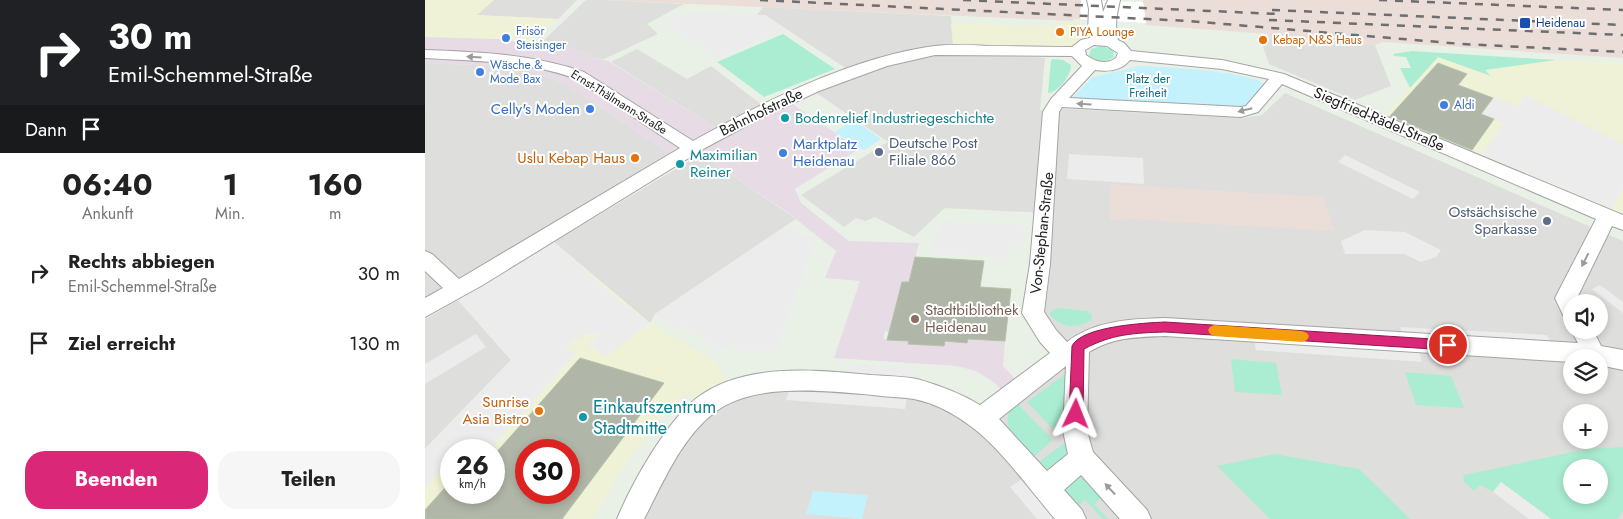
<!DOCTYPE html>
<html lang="de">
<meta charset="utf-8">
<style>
:root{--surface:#fff;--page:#f6f6f6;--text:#222;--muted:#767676;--accent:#db2777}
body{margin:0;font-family:Jost,sans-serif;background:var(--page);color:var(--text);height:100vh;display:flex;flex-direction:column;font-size:19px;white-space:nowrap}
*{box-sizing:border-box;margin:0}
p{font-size:16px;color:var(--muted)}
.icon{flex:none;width:28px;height:28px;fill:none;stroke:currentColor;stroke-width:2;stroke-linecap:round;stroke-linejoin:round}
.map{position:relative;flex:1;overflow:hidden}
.drawer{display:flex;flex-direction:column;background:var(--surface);width:425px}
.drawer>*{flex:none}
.top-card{background:#202124;color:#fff;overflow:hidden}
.controls{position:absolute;left:1138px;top:294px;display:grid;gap:10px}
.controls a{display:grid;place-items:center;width:45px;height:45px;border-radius:50%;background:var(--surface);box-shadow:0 2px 8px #0003;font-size:25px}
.speed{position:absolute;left:15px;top:439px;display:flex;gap:10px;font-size:25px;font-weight:700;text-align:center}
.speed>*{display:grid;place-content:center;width:65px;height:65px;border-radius:50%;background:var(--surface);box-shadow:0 2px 8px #0003;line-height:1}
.speed small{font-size:12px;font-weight:400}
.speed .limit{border:8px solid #d22;background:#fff;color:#111}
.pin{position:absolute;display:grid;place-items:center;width:42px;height:42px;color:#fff;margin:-21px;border:2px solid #fff;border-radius:50%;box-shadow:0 1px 5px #0007}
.me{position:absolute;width:55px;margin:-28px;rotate:2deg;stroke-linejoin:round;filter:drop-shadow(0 0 4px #0008)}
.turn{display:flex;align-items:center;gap:18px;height:105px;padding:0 25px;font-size:22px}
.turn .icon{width:65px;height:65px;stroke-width:2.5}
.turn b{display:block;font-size:35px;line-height:42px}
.then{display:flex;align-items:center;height:48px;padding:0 25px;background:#0003;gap:10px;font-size:19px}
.eta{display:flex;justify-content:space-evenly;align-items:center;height:85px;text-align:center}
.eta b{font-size:30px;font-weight:700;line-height:35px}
.primary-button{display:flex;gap:10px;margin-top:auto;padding:10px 25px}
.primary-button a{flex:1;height:58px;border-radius:20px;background:var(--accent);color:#fff;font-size:20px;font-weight:700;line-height:58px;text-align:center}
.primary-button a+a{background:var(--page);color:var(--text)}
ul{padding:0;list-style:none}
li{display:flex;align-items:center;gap:15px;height:70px;padding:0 25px}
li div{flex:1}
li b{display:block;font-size:19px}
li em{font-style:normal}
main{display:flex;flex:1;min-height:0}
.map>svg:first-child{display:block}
.residential{fill:#dededd;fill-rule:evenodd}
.commercial{fill:#eff2d6;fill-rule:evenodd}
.industrial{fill:#ebddd8}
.grass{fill:#abedd2;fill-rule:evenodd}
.park{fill:#c3f2fc}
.parking{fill:#ececec}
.plaza{fill:#e7dbe6}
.pier{fill:#fff}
.building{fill:#b0b7a8;stroke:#b5c4a8;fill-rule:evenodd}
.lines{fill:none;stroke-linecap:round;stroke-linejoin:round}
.minor-casing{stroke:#a4a4a4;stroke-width:2}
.minor{fill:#fff;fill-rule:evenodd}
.rail{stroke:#6e6e6e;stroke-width:2.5;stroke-dasharray:8 8;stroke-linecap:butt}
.oneway{fill:#9b9b9b}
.route{fill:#db2777;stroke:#8e194d}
.slow{fill:#f59e0b}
.transit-dot{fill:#1a4fb4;stroke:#fff;stroke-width:2}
.food-dot{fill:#e8710a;stroke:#fff;stroke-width:2}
.shop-dot{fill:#3f7fe0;stroke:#fff;stroke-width:2}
.culture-dot{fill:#0f9aa8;stroke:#fff;stroke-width:2}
.service-dot{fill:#5c6f8a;stroke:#fff;stroke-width:2}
.education-dot{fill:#8d6e63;stroke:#fff;stroke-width:2}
.labels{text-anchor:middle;stroke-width:4;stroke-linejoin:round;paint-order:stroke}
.far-transit-label{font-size:12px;fill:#164399;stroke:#fff;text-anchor:start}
.far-shop-label{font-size:12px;fill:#366cbe;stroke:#fff;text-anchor:start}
.far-food-label{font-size:12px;fill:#c56008;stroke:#fff;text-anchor:start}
.far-park-label{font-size:12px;fill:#077086;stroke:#fff}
.far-street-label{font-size:12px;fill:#202020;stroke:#fff}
.shop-label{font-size:15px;fill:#366cbe;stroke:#fff;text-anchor:end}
.street-label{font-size:15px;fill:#202020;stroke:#fff}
.culture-label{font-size:15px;fill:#0d838f;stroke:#fff;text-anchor:start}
.service-label{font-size:15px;fill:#4e5e75;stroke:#fff;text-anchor:start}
.food-label{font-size:15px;fill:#c56008;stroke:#fff;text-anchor:end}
.education-label{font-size:15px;fill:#785e54;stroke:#fff;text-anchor:start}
.near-culture-label{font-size:18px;fill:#0d838f;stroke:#fff;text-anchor:start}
</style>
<main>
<section class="drawer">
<div class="top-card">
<div class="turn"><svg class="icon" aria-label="right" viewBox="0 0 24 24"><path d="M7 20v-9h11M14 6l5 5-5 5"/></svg><div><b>30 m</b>Emil-Schemmel-Straße</div></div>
<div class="then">Dann<svg class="icon" aria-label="arrive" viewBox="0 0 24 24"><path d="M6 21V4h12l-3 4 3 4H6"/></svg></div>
</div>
<div class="eta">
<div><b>06:40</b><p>Ankunft</p></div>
<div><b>1</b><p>Min.</p></div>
<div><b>160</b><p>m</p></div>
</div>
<ul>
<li><svg class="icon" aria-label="right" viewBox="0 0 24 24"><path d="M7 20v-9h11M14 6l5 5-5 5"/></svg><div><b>Rechts abbiegen</b><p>Emil-Schemmel-Straße</p></div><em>30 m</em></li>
<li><svg class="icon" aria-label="arrive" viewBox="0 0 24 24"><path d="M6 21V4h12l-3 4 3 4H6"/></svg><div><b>Ziel erreicht</b></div><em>130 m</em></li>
</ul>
<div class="primary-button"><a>Beenden</a><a>Teilen</a></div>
</section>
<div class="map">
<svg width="1198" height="519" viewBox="0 0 1198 519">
<rect width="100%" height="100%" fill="#e9f1e7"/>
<g class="residential">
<path d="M69 0H152L133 19 51 15Z"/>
<path d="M161 0H180L259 4 222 24 233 34 179 59 170 58 146 48 115 44Z"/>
<path d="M338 7 526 16 528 44 472 53 422 69 340 15H332Z"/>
<path d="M835 38 950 45 966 86 930 100 844 64Z"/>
<path d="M212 49 262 79 286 66 337 105 293 129 186 62Z"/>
<path d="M517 52 620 58 615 110 644 109 817 118 837 115 860 93 1198 241V519H205L293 398 423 384 565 409 639 354 608 313 619 213 520 208 489 237 450 217 440 221 431 218 419 227 376 195 463 142 390 92 467 63ZM1146 302H1174V330H1146ZM1146 358H1174V385H1146ZM1146 412H1174V440H1146ZM1146 468H1174V495H1146Z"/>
<path d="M0 63 76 66 98 69 121 76 138 83 182 111 245 154 0 300Z"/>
<path d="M276 154 371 219 230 314 225 323 129 242Z"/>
<path d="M33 300 86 360 0 449V319Z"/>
</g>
<g class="commercial">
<path d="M0 0H69L52 15 133 19 106 42 0 37Z"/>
<path d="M568 22 569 25 605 26 636 25 638 22 656 24 663 37 645 46 635 47 528 44 526 24Z"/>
<path d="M1013 57 1064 75 1059 70 1131 60 1198 63V214L961 114Z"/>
<path d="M129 242 225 323 291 362 303 383 272 399 263 392 238 416 200 464 167 519H0V449L86 360 33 300ZM26 450H69V492H26ZM101 450H144V492H101Z"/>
</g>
<g class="industrial">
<path d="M180 0H656L655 19H649L648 21Z"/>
<path d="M718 0H1198V58L958 42 950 45 862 40 844 38 843 34 721 25Z"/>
<path d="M685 184 898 197 910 231 701 219V221L685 220Z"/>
</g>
<g class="grass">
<path d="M358 34 410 69 339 97 292 62Z"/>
<path d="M677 46 688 50 689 57C681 63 671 62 664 56L666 49Z"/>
<path d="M987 51 1131 60 1060 70 1066 76 1013 57 985 88 975 68H986L981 57 969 56 968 54Z"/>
<path d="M628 59 638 60 646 65C646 75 634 92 623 93L626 60Z"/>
<path d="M633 308 662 311 667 315 666 320C653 329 636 328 625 315L626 311Z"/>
<path d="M806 359 851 363 857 395 810 392Z"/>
<path d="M643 372 641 425 627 428 602 402Z"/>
<path d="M980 372 1026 376 1039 408 991 405Z"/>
<path d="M591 402 628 440 606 459C591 439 571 425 591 402Z"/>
<path d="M641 442C644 460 638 460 625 470H620L611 464Z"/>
<path d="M1198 447V511L1193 519H1126L1076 482 1068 492 1055 485 1049 491 1038 481 1039 475 1162 449ZM1146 468H1174V495H1146Z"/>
<path d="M850 454 934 469 985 519H845L792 466Z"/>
<path d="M653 477 663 480 679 495 669 504 683 519H678L660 500 650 509 639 493 640 487Z"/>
</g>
<g class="park">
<path d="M715 66C737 67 830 71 842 86L823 107 812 110 653 101 648 97 668 77Z"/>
<path d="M428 120 456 139 439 150 410 132Z"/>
<path d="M388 491 443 495 437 519 381 514Z"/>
</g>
<g class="parking">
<path d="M264 12 340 15 361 29 292 58 240 22Z"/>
<path d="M1100 95 1198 144V187L1187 209 1057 154 1079 123 1057 114 1069 97 1091 106Z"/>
<path d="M644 154 718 158 719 184 642 179Z"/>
<path d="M920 155 995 192 988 199 913 162Z"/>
<path d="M520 221 601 225 598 246H586L584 258 505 253 510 234Z"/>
<path d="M365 223 379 236 392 237 351 350 316 352 306 343 293 353 261 325 251 331 230 314Z"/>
<path d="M940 230 980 232 1016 250 1011 257 996 262 979 254H920L916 241Z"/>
<path d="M129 242 195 301 225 323 181 356 162 344 174 334H161L151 339 140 349 151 353 65 450H26V459L0 488V449L86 360 33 300Z"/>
<path d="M1175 285 1198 302V313L1167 289Z"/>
<path d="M975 327 1122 335 1128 346 979 337Z"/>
<path d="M51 334 61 347 0 384V364Z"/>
<path d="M829 339 994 351 997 362 831 350Z"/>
<path d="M426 363 486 368 484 378 423 374Z"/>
<path d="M365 389 482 398 480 409 361 400Z"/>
<path d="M597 479 631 519H612L585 487Z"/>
<path d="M1076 482 1126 519H1104L1068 492Z"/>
</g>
<path class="plaza" d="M0 37 72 39 146 48 170 58 183 61 296 131 360 99 434 149 370 189 376 203 424 241 494 243 484 282H477L464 332 460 331 458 339 484 341 483 344 518 346 520 341 542 343 543 339 580 341 578 366 597 386 583 397 570 383 551 371 532 366 409 358 435 281 400 278 411 251 362 212 267 148 245 154 169 102 167 103 138 83 121 76 98 69 76 66 0 63Z"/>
<path class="pier" d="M656 0 718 2 721 23 655 19Z"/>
<g class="building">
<path d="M1013 63 1042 74 1033 85 1068 98 1056 114 1069 119 1047 150 965 116Z"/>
<path d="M490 257 559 261 555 287 586 289 580 341 543 339 542 343 520 341 519 346 483 344 484 341 462 340 477 282H484Z"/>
<path d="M155 358 239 383 137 519H0V510L26 481V492H69V455ZM101 450H144V492H101Z"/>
</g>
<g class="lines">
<defs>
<path id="minor" d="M662 0H676L678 12 683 0H695C692 14 689 25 693 40L699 43 706 51 797 60 859 74 1198 215V230L1187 226 1152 298 1154 302H1146V318L1138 315 1130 298 1171 219 857 84 833 112 816 117 637 107 634 112 625 264 619 312 631 330 642 342C670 320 707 319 740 318L1153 343 1146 330H1168L1176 346 1198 350V370L1174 365V358H1146V362L740 336C712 337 689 337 664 352L662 431 668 452 722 510 726 519H695L656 475 639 490 657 510 661 519H630C605 490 574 446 544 425 528 413 509 403 489 399 476 397 461 397 448 395 401 391 329 382 290 412 256 438 238 483 219 519H192C207 483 242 420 273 397 321 362 391 370 446 375 461 376 477 376 492 379 513 385 535 393 555 405L625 353 615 342 597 313 605 264 618 112 626 99 657 66 647 56 510 55 462 66 394 91 336 118 280 148 56 286 0 317V298L18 288 0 271V251L7 254 34 279 255 148 149 78C100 61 51 61 0 58V50C55 52 107 54 159 72L268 141C338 102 430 56 510 46 528 44 546 45 563 46 591 46 619 47 647 47L656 40 668 37 663 33 664 9ZM669 45 682 46 693 53 691 58C682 65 670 62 661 55L660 50ZM705 60 797 69 844 79 821 106 816 107 644 98 670 70C683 72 696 71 705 60ZM641 366 638 431 643 454 622 471 574 419Z"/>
</defs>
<use href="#minor" class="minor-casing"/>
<use href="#minor" class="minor"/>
<g class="rail">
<path d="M335 0 764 21 1037 44 1198 52"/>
<path d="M538 0 853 14"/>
<path d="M954 0 1198 10"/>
<path d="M847 10 1198 25"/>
<path d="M844 20 1198 35"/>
</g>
</g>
<defs><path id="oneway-solid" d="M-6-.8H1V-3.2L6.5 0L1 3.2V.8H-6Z" transform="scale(1.25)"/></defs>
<g class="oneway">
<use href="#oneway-solid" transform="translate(49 57) rotate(-177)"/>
<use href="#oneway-solid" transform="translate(659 104) rotate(-176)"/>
<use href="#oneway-solid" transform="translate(820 110) rotate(166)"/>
<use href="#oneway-solid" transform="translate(1160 260) rotate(117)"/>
<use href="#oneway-solid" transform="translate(685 489) rotate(-133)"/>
</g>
<path class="route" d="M740 322 1023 340 1027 341 1029 345 1027 349 1023 350 740 332C709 333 687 334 659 349L658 414 656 418 651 420 646 418 644 414 647 346C657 326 720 323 740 322Z"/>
<path class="slow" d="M789 325 877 331 882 333 884 336 882 340 877 342 789 336 785 334 783 330 785 327Z"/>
<rect class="transit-dot" x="1094" y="17" width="12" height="12" rx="2.5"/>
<g class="food-dot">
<circle cx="635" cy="32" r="5"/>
<circle cx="838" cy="40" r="5"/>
<circle cx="210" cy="158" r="5"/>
<circle cx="114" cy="411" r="5"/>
</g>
<g class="shop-dot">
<circle cx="81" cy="38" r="5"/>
<circle cx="55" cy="72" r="5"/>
<circle cx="1019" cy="105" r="5"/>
<circle cx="165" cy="109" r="5"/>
<circle cx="358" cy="153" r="5"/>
</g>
<g class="culture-dot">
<circle cx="360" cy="118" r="5"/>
<circle cx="255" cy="164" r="5"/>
<circle cx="158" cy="417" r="5"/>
</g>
<g class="service-dot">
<circle cx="454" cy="152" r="5"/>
<circle cx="1122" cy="221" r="5"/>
</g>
<circle class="education-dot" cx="490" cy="319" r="5"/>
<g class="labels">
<g class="far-transit-label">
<text x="1111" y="27">Heidenau</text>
</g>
<g class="far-shop-label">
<text x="91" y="35">Frisör<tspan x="91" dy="14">Steisinger</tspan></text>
<text x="65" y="69">Wäsche &amp;<tspan x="65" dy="14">Mode Bax</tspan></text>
<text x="1029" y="109">Aldi</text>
</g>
<g class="far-food-label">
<text x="645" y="36">PIYA Lounge</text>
<text x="848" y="44">Kebap N&amp;S Haus</text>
</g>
<g class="far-park-label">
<text x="723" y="83">Platz der<tspan x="723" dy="14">Freiheit</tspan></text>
</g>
<g class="far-street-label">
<text transform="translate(194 102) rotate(32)" y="4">Ernst-Thälmann-Straße</text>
</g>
<g class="shop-label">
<text x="155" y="114">Celly's Moden</text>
<text x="368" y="149" text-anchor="start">Marktplatz<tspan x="368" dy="17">Heidenau</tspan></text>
</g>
<g class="street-label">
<text transform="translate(336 112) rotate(-26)" y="5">Bahnhofstraße</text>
<text transform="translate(954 119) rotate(23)" y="5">Siegfried-Rädel-Straße</text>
<text transform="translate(617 233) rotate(-84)" y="5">Von-Stephan-Straße</text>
</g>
<g class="culture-label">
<text x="370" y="123">Bodenrelief Industriegeschichte</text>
<text x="265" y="160">Maximilian<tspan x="265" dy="17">Reiner</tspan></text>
</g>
<g class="service-label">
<text x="464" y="148">Deutsche Post<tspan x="464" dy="17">Filiale 866</tspan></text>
<text x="1112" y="217" text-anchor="end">Ostsächsische<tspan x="1112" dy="17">Sparkasse</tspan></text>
</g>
<g class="food-label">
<text x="200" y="163">Uslu Kebap Haus</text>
<text x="104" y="407">Sunrise<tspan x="104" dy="17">Asia Bistro</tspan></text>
</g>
<g class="education-label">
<text x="500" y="315">Stadtbibliothek<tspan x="500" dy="17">Heidenau</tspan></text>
</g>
<g class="near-culture-label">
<text x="168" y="413">Einkaufszentrum<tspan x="168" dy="21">Stadtmitte</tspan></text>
</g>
</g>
</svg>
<div class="controls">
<a><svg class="icon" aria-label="sound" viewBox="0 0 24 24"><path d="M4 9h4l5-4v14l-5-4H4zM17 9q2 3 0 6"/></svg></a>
<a><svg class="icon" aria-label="layers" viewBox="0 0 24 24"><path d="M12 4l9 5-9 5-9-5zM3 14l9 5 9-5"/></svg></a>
<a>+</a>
<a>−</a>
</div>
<div class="speed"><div>26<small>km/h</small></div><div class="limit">30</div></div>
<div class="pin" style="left:1023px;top:345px;background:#d93025"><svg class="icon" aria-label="arrive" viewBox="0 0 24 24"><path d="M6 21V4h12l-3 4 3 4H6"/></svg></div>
<svg class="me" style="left:651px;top:414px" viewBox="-20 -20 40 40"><path d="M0-17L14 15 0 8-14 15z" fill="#db2777" stroke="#fff" stroke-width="4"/></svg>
</div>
</main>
